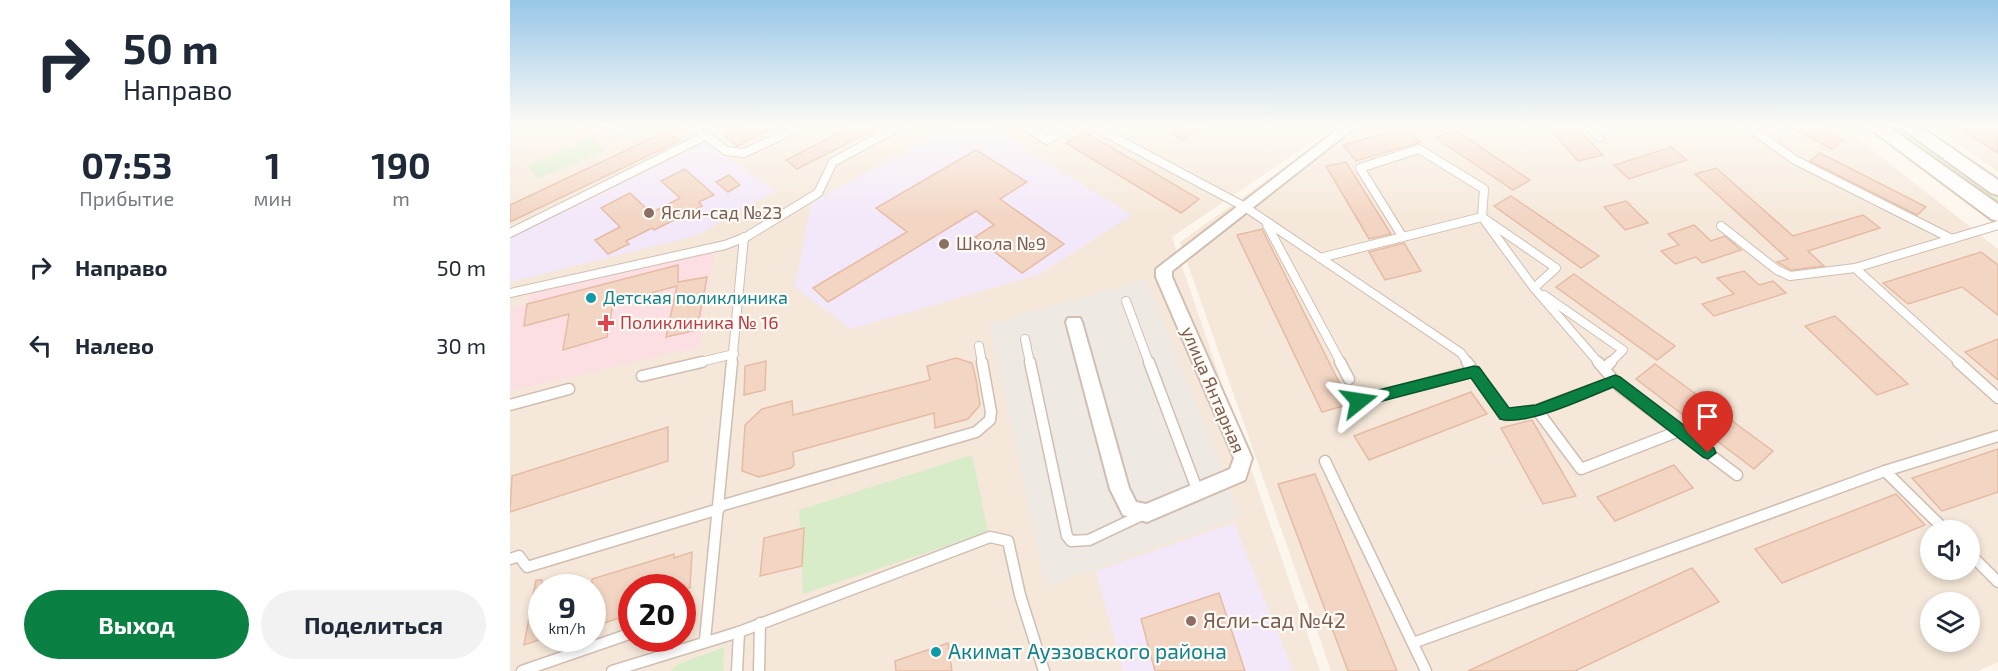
<!DOCTYPE html>
<html lang="ru">
<meta charset="utf-8">
<style>
:root{--surface:#fff;--page:#f2f2f3;--text:#1f2937;--muted:#747a83;--accent:#0b8043}
body{margin:0;font-family:"Exo 2",sans-serif;background:var(--page);color:var(--text);height:100vh;display:flex;flex-direction:column;font-size:22px;white-space:nowrap}
*{box-sizing:border-box;margin:0}
p{font-size:20px;color:var(--muted)}
.icon{flex:none;width:33px;height:33px;fill:none;stroke:currentColor;stroke-width:2;stroke-linecap:round;stroke-linejoin:round}
.map{position:relative;flex:1;overflow:hidden}
.details{display:flex;flex-direction:column;background:var(--surface);width:510px}
.details>*{flex:none}
.hud{background:#fff;color:var(--text);overflow:hidden}
.controls{position:absolute;left:1410px;top:520px;display:grid;gap:12px}
.controls a{display:grid;place-items:center;width:60px;height:60px;border-radius:50%;background:var(--surface);box-shadow:0 3px 9px #0003;font-size:30px}
.speed{position:absolute;left:18px;top:574px;display:flex;gap:12px;font-size:30px;font-weight:700;text-align:center}
.speed>*{display:grid;place-content:center;width:78px;height:78px;border-radius:50%;background:var(--surface);box-shadow:0 3px 9px #0003;line-height:1}
.speed small{font-size:15px;font-weight:400}
.speed .limit{border:9px solid #d22;background:#fff;color:#111}
.pin{position:absolute;display:grid;place-items:center;width:51px;height:51px;color:#fff;margin:-62px -26px;border-radius:50% 50% 50% 0;rotate:-45deg;box-shadow:0 0 6px #0007}
.pin .icon{rotate:45deg}
.me{position:absolute;width:66px;margin:-33px;rotate:75deg;stroke-linejoin:round;filter:drop-shadow(0 0 4px #0008)}
.turn{display:flex;align-items:center;gap:21px;height:126px;padding:0 24px;font-size:27px}
.turn .icon{width:78px;height:78px;stroke-width:2.5}
.turn b{display:block;font-size:42px;line-height:51px}
.eta{display:flex;justify-content:space-evenly;align-items:center;height:102px;text-align:center}
.eta b{font-size:36px;font-weight:700;line-height:42px}
.cta{display:flex;gap:12px;margin-top:auto;padding:12px 24px}
.cta a{flex:1;height:69px;border-radius:36px;background:var(--accent);color:#fff;font-size:24px;font-weight:700;line-height:69px;text-align:center}
.cta a+a{background:var(--page);color:var(--text)}
ul{padding:0;list-style:none}
li{display:flex;align-items:center;gap:18px;height:78px;padding:0 24px}
li div{flex:1}
li b{display:block;font-size:22px}
li em{font-style:normal}
main{display:flex;flex:1;min-height:0}
.map>svg:first-child{display:block}
.residential{fill:#f5e8da;fill-rule:evenodd}
.industrial{fill:#efe9e4}
.education{fill:#f3e8fa}
.medical{fill:#fbdfe3}
.green{fill:#d8ecc9}
.building{fill:#f3d5c3;stroke:#e6bba3;stroke-width:1.5}
.lines{fill:none;stroke-linecap:round;stroke-linejoin:round}
.service-far1-casing{stroke:#d1beb0;stroke-width:10}
.service-casing{stroke:#d1beb0;stroke-width:13}
.minor-casing{stroke:#d1beb0;stroke-width:4}
.secondary-casing{stroke:#d6c0b0;stroke-width:4}
.service-far1{stroke:#fff;stroke-width:8}
.service{stroke:#fff;stroke-width:10}
.minor{fill:#fff;fill-rule:evenodd}
.secondary{fill:#fff;fill-rule:evenodd}
.route{fill:#0b8043;stroke:#07532c;stroke-width:1.5}
.education-dot{fill:#8d6e63;stroke:#fffaf3;stroke-width:2}
.culture-dot{fill:#0f9aa8;stroke:#fffaf3;stroke-width:2}
.health-dot{fill:#e0444e;stroke:#fffaf3;stroke-width:2}
.labels{text-anchor:middle;stroke-width:4.5;stroke-linejoin:round;paint-order:stroke}
.education-label{font-size:18px;fill:#785e54;stroke:#fffaf3;text-anchor:start}
.culture-label{font-size:18px;fill:#0d838f;stroke:#fffaf3;text-anchor:start}
.health-label{font-size:18px;fill:#be3a42;stroke:#fffaf3;text-anchor:start}
.street-label{font-size:18px;fill:#7a5c4d;stroke:#fffaf3}
.near-education-label{font-size:21px;fill:#785e54;stroke:#fffaf3;text-anchor:start}
.near-culture-label{font-size:21px;fill:#0d838f;stroke:#fffaf3;text-anchor:start}
</style>
<main>
<section class="details">
<div class="hud">
<div class="turn"><svg class="icon" aria-label="right" viewBox="0 0 24 24"><path d="M7 20v-9h11M14 6l5 5-5 5"/></svg><div><b>50 m</b>Направо</div></div>
</div>
<div class="eta">
<div><b>07:53</b><p>Прибытие</p></div>
<div><b>1</b><p>мин</p></div>
<div><b>190</b><p>m</p></div>
</div>
<ul>
<li><svg class="icon" aria-label="right" viewBox="0 0 24 24"><path d="M7 20v-9h11M14 6l5 5-5 5"/></svg><div><b>Направо</b></div><em>50 m</em></li>
<li><svg class="icon" aria-label="left" viewBox="0 0 24 24"><path d="M17 20v-9H6M10 6l-5 5 5 5"/></svg><div><b>Налево</b></div><em>30 m</em></li>
</ul>
<div class="cta"><a>Выход</a><a>Поделиться</a></div>
</section>
<div class="map">
<svg width="1488" height="671" viewBox="0 0 1488 671">
<rect width="100%" height="100%" fill="#fdf6ec"/>
<g class="residential">
<path d="M0 125H827L662 237 810 671H0ZM32 588H82V639H32ZM122 588H172V639H122Z"/>
<path d="M835 125H1331L1488 249V662L1468 671H821L670 242ZM1420 531H1460V570H1420ZM1420 603H1460V642H1420Z"/>
<path d="M1421 125H1488V172Z"/>
</g>
<path class="industrial" d="M636 279 731 516 536 587 479 324Z"/>
<g class="education">
<path d="M443 125H477L622 215 530 274 341 329 285 287 301 203Z"/>
<path d="M197 142 265 191 188 235 0 282V238Z"/>
<path d="M724 523 783 671H613L586 571Z"/>
</g>
<path class="medical" d="M205 249 189 347 0 391V308L17 304 20 292Z"/>
<g class="green">
<path d="M1373 125H1385L1488 198V207Z"/>
<path d="M83 138 94 151 28 179 17 165Z"/>
<path d="M462 455 478 532 293 594 289 510Z"/>
<path d="M214 647 213 671H160L166 665Z"/>
</g>
<g class="building">
<path d="M236 125H268L227 146 215 136Z"/>
<path d="M345 125H373L287 169 276 160Z"/>
<path d="M674 125H695L673 140 662 134Z"/>
<path d="M1036 125H1065L1093 155 1068 161Z"/>
<path d="M1276 125H1302L1333 140 1322 149Z"/>
<path d="M1445 125H1488V153Z"/>
<path d="M897 127 911 142 846 161 833 145Z"/>
<path d="M943 129 1020 180 1003 190 926 138Z"/>
<path d="M157 131 169 141 0 222V205Z"/>
<path d="M575 132 689 199 671 213 556 143Z"/>
<path d="M1161 147 1177 160 1119 179 1104 165Z"/>
<path d="M466 150 517 182 490 199 554 244 512 273 465 237 484 225 466 211 318 302 303 288 397 232 366 208Z"/>
<path d="M1310 153 1416 207 1407 215 1300 161Z"/>
<path d="M836 162 881 234 859 239 816 166Z"/>
<path d="M1206 168 1283 236 1353 215 1370 228 1298 251 1314 266 1281 270 1267 262 1278 259 1185 174Z"/>
<path d="M175 169 204 195 189 202 192 206 144 230 142 228 116 241 119 244 98 254 85 240 110 227 91 208 120 193 141 213 170 198 151 181Z"/>
<path d="M219 175 230 185 218 192 206 182Z"/>
<path d="M1001 196 1089 256 1071 268 984 206Z"/>
<path d="M1116 201 1138 223 1115 230 1094 207Z"/>
<path d="M1184 225 1201 241 1215 236 1231 250 1192 263 1186 257 1165 264 1151 251 1169 245 1158 234Z"/>
<path d="M752 229 840 404 812 412 727 235Z"/>
<path d="M894 243 911 271 875 280 859 252Z"/>
<path d="M1471 252 1488 265V315L1452 287 1398 304 1373 283Z"/>
<path d="M168 265V282L197 277 187 330 156 337 167 286 103 303 97 337 53 350 59 314 14 326 17 304Z"/>
<path d="M1234 271 1249 285 1263 281 1276 293 1204 316 1192 304 1224 294 1207 278Z"/>
<path d="M1064 274 1165 346 1147 360 1046 287Z"/>
<path d="M1325 316 1398 384 1367 395 1295 326Z"/>
<path d="M1488 339V380L1455 352Z"/>
<path d="M446 358 462 363 466 379 470 405 458 419 425 428 424 413 283 452 284 465 281 468 249 477 232 471 235 425 252 409 282 401 283 415 420 380 417 366Z"/>
<path d="M256 361 255 390 234 395 235 366Z"/>
<path d="M1145 364 1263 451 1244 469 1126 379Z"/>
<path d="M961 392 977 414 859 460 844 436Z"/>
<path d="M1022 420 1066 496 1033 504 991 428Z"/>
<path d="M158 427V461L0 512 2 476Z"/>
<path d="M1488 449V492L1432 511 1402 478Z"/>
<path d="M1164 465 1183 488 1105 521 1087 497Z"/>
<path d="M805 474 887 671H838L768 484Z"/>
<path d="M1386 494 1415 525 1272 583 1245 549Z"/>
<path d="M294 528 292 566 250 576 254 538Z"/>
<path d="M182 552 180 588H122V614L82 627V579L164 554V558Z"/>
<path d="M1182 568 1209 602 1065 671H958Z"/>
<path d="M26 580H32V639L14 645Z"/>
<path d="M709 593 735 671H645L631 619Z"/>
<path d="M438 643 442 671H386L385 661Z"/>
</g>
<g class="lines">
<defs>
<g id="service-far1">
<path d="M75 125 94 133 127 125"/>
<path d="M182 125 216 151 234 153 294 125"/>
<path d="M514 125 537 140 563 125"/>
<path d="M581 125 735 207 951 353 958 363"/>
<path d="M1078 125 1089 137"/>
<path d="M1236 125 1285 160 1442 239"/>
<path d="M757 225 831 363"/>
<path d="M1211 226 1267 270 1280 276 1345 268 1488 225"/>
<path d="M0 233 195 136 207 125"/>
<path d="M892 236 850 168 909 149 974 189 972 217 1024 288 1089 363"/>
<path d="M810 258 972 217 1046 268 1024 288"/>
<path d="M1345 268 1450 363"/>
<path d="M0 293 215 245 236 237 308 193 323 162 391 125"/>
<path d="M1034 295 1113 350 1100 363"/>
<path d="M616 301 639 363"/>
<path d="M515 339 520 363"/>
<path d="M469 346 472 363"/>
<path d="M186 363 224 354"/>
<path d="M222 363 234 237"/>
</g>
<g id="service">
<path d="M520 362 557 536 561 541 579 540 634 514"/>
<path d="M639 362 688 492"/>
<path d="M830 362 839 379"/>
<path d="M957 362 996 415 1027 410 1071 469 1169 431"/>
<path d="M1088 362 1109 386 1227 475"/>
<path d="M1448 362 1488 398"/>
<path d="M1094 369 1101 362"/>
<path d="M132 376 192 362"/>
<path d="M850 401 964 371"/>
<path d="M0 405 59 389"/>
<path d="M1027 410 1105 381"/>
<path d="M815 461 916 671"/>
<path d="M1375 471 1436 531"/>
<path d="M210 506 466 432 480 420 481 412 472 362"/>
<path d="M1460 554 1488 582"/>
<path d="M0 559 9 556 17 567 209 509"/>
<path d="M172 616 179 613"/>
<path d="M195 640 222 362"/>
<path d="M903 643 1375 471 1488 436"/>
<path d="M12 671 122 633"/>
<path d="M102 671 229 632 480 537 498 541 510 595 534 671"/>
<path d="M227 671 229 632"/>
<path d="M249 671 250 623"/>
</g>
<path id="minor" d="M833 125H848L662 271V277L742 458 735 480 637 522 613 515 600 489 556 322 558 318H570L572 322 619 488 626 502 636 504 720 469 724 458 646 277V269Z"/>
<g id="secondary">
<path d="M1355 125H1376L1488 204V221L1481 219Z"/>
<path d="M1387 125H1408L1488 180V195L1481 193Z"/>
</g>
</defs>
<use href="#service-far1" class="service-far1-casing"/>
<use href="#service" class="service-casing"/>
<use href="#minor" class="minor-casing"/>
<use href="#secondary" class="secondary-casing"/>
<use href="#service-far1" class="service-far1"/>
<use href="#service" class="service"/>
<use href="#minor" class="minor"/>
<use href="#secondary" class="secondary"/>
</g>
<linearGradient id="sky" x2="0" y2="1"><stop stop-color="#97c7e8"/><stop offset="0.57" stop-color="#fefbf6"/><stop offset="1" stop-color="#fefbf6" stop-opacity="0"/></linearGradient>
<rect width="1488" height="219" fill="url(#sky)"/>
<path class="route" d="M964 366 969 367 999 408 1026 405 1105 375 1110 377 1204 448 1206 453 1198 459 1193 457 1103 387C1078 397 1015 427 990 419L961 378 849 407 842 401 849 395Z"/>
<g class="education-dot">
<circle cx="139" cy="213" r="6"/>
<circle cx="434" cy="244" r="6"/>
<circle cx="681" cy="621" r="6"/>
</g>
<g class="culture-dot">
<circle cx="81" cy="298" r="6"/>
<circle cx="426" cy="652" r="6"/>
</g>
<path class="health-dot" d="M93 314h6v6h6v6h-6v6h-6v-6h-6v-6h6z"/>
<g class="labels">
<g class="education-label">
<text x="151" y="219">Ясли-сад №23</text>
<text x="446" y="250">Школа №9</text>
</g>
<g class="culture-label">
<text x="93" y="304">Детская поликлиника</text>
</g>
<g class="health-label">
<text x="110" y="329">Поликлиника № 16</text>
</g>
<g class="street-label">
<text transform="translate(703 390) rotate(67)" y="6">улица Янтарная</text>
</g>
<g class="near-education-label">
<text x="693" y="628">Ясли-сад №42</text>
</g>
<g class="near-culture-label">
<text x="438" y="659">Акимат Ауэзовского района</text>
</g>
</g>
</svg>
<div class="controls">
<a><svg class="icon" aria-label="sound" viewBox="0 0 24 24"><path d="M4 9h4l5-4v14l-5-4H4zM17 9q2 3 0 6"/></svg></a>
<a><svg class="icon" aria-label="layers" viewBox="0 0 24 24"><path d="M12 4l9 5-9 5-9-5zM3 14l9 5 9-5"/></svg></a>
</div>
<div class="speed"><div>9<small>km/h</small></div><div class="limit">20</div></div>
<div class="pin" style="left:1198px;top:453px;background:#d93025"><svg class="icon" aria-label="arrive" viewBox="0 0 24 24"><path d="M6 21V4h12l-3 4 3 4H6"/></svg></div>
<svg class="me" style="left:849px;top:401px" viewBox="-20 -20 40 40"><path d="M0-17L14 15 0 8-14 15z" fill="#0b8043" stroke="#fff" stroke-width="4"/></svg>
</div>
</main>
